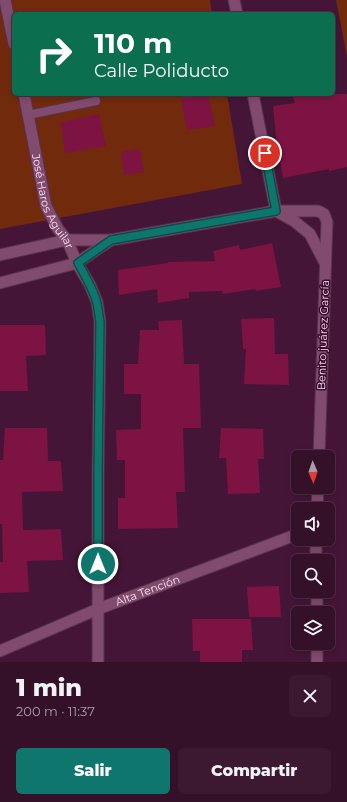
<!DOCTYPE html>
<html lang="es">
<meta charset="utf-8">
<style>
:root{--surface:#341029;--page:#3c1931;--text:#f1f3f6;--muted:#a99da8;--line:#4e3046;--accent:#0f766e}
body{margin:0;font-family:Montserrat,sans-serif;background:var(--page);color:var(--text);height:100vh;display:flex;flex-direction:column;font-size:15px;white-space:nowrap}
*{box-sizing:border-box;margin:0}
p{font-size:13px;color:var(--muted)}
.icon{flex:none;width:22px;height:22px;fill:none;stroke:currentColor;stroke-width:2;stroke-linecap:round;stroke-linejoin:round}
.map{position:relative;height:662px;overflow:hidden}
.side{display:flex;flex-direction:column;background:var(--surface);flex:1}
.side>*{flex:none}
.top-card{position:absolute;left:12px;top:12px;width:323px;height:84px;border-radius:6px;box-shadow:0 2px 6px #0003,0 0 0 1px var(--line);background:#0b6e4f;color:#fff;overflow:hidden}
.needle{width:26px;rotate:178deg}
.fabs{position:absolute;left:291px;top:450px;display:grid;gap:8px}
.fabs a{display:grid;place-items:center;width:44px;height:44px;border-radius:6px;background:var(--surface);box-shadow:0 2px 6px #0003,0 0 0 1px var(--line);font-size:20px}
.pin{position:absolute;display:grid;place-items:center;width:34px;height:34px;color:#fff;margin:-17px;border:2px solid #fff;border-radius:50%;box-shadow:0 1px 4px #0007}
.me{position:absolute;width:44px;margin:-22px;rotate:0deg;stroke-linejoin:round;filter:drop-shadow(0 0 3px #0008)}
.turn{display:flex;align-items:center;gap:14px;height:84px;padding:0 16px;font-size:18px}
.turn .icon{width:52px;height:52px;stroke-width:2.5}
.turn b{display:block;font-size:28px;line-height:34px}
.round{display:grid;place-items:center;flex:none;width:42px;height:42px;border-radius:6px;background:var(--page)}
.overview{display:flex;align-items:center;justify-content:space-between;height:68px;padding:0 16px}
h1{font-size:24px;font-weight:800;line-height:30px}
.cta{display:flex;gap:8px;margin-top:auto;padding:8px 16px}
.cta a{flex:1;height:46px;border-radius:6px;background:var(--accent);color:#fff;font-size:16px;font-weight:800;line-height:46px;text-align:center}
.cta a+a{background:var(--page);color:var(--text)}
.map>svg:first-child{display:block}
.green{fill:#712a0c}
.building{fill:#7d1342}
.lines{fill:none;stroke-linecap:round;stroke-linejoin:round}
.service-casing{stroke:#58324d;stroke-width:10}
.minor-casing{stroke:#58324d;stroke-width:13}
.tertiary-casing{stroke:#58324d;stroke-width:13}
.service{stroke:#804b6e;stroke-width:8}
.minor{stroke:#804b6e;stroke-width:11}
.tertiary{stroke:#804b6e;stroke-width:11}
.route-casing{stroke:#0a4d48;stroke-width:10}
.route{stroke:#0f766e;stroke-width:7}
.labels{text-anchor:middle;stroke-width:3;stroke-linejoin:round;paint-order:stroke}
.street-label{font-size:11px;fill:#ffe5f5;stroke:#3a0a2d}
</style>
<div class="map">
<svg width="347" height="662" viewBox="0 0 347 662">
<rect width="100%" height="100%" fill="#451537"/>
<g class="green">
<path d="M0 0H210L212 14H14V94H227L242 184 0 229Z"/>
<path d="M336 0H347V57Z"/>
</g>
<g class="building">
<path d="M208 94 215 126 187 130 181 99Z"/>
<path d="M292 94H347V167L329 171V169L283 178 276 137 273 106 295 103Z"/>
<path d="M99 114 106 146 65 153 61 122Z"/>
<path d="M140 149 144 172 124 175 121 152Z"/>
<path d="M272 243 281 287 256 291 255 289 223 294 222 291 189 292V298L158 303 157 289 119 295 118 270 168 263V262L215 261 213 251 239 245 240 250Z"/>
<path d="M274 318 275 354H288L289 385 244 384 246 349H243L241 319Z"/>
<path d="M182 320 184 364H199L201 428H183L185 492H176L178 528 118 529V498H125V460H117L116 430 141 429V394H124V364H138L140 330H159L158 321Z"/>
<path d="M0 325H45L46 355 26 356 28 391H0Z"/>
<path d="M5 428H47L48 461H61L63 491 22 492 23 530 61 529 63 560 27 561 29 592 0 593V562H3L2 524H0V460H3Z"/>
<path d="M221 428 263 429 264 459H258L260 493 228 494 226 458H219Z"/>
<path d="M279 586 281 617H249L247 587Z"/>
<path d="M192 619H251L253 650H242V662H200V651H193Z"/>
</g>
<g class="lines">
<defs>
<path id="service" d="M28 115 96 101"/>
<g id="minor">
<path d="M234 0 237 14"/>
<path d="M253 94 276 211 294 221 310 234 325 263"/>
<path d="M0 255 67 240H111L276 211H318L324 214 327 222 319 457"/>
<path d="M0 283 77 263 111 240"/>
<path d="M317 509 318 487"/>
<path d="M316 539V561"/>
<path d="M317 591V613"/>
<path id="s1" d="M98 609 298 534"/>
<path d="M317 643V662"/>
</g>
<g id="tertiary">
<path d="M5 0 14 44"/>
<path id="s2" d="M24 94 46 206 58 229 67 240 77 263 90 285 97 302 100 322 98 475V662"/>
<path d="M0 651 98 609"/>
</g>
</defs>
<use href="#service" class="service-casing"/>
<use href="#minor" class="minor-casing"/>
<use href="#tertiary" class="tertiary-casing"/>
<use href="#service" class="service"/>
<use href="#minor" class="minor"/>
<use href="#tertiary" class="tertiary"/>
</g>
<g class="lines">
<defs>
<path id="route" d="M98 564V475L100 322C99 316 98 309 97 303 93 288 85 276 78 263L111 240 276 211 265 153"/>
</defs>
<use href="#route" class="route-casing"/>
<use href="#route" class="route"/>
</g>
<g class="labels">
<g class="street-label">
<text dy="4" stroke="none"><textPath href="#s2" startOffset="112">José Haros Aguilar</textPath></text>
<text transform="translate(323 335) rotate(-88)" y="4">Benito juárez García</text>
<text dy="4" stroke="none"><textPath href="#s1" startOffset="53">Alta Tención</textPath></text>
</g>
</g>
</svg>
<div class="fabs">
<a><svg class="needle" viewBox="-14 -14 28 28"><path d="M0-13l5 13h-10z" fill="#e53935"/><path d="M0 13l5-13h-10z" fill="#a99da8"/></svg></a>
<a><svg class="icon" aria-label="sound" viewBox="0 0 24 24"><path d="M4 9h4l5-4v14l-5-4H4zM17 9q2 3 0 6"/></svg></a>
<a><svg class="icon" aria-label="search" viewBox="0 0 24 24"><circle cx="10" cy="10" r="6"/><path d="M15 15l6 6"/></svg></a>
<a><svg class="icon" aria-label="layers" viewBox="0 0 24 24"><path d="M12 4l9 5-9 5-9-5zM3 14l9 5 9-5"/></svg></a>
</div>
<div class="pin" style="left:265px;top:153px;background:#d93025"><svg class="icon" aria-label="arrive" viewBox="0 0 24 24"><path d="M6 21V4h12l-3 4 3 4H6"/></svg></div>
<svg class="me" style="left:98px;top:564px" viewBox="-20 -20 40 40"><circle r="17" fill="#0f766e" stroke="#fff" stroke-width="3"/><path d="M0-11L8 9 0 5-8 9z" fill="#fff"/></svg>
<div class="top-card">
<div class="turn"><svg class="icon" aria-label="right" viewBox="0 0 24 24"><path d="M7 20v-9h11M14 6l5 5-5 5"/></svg><div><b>110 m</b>Calle Poliducto</div></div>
</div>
</div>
<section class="side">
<div class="overview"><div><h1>1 min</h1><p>200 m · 11:37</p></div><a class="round"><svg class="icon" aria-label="close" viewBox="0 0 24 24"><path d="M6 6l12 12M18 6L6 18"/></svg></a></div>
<div class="cta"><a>Salir</a><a>Compartir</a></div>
</section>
